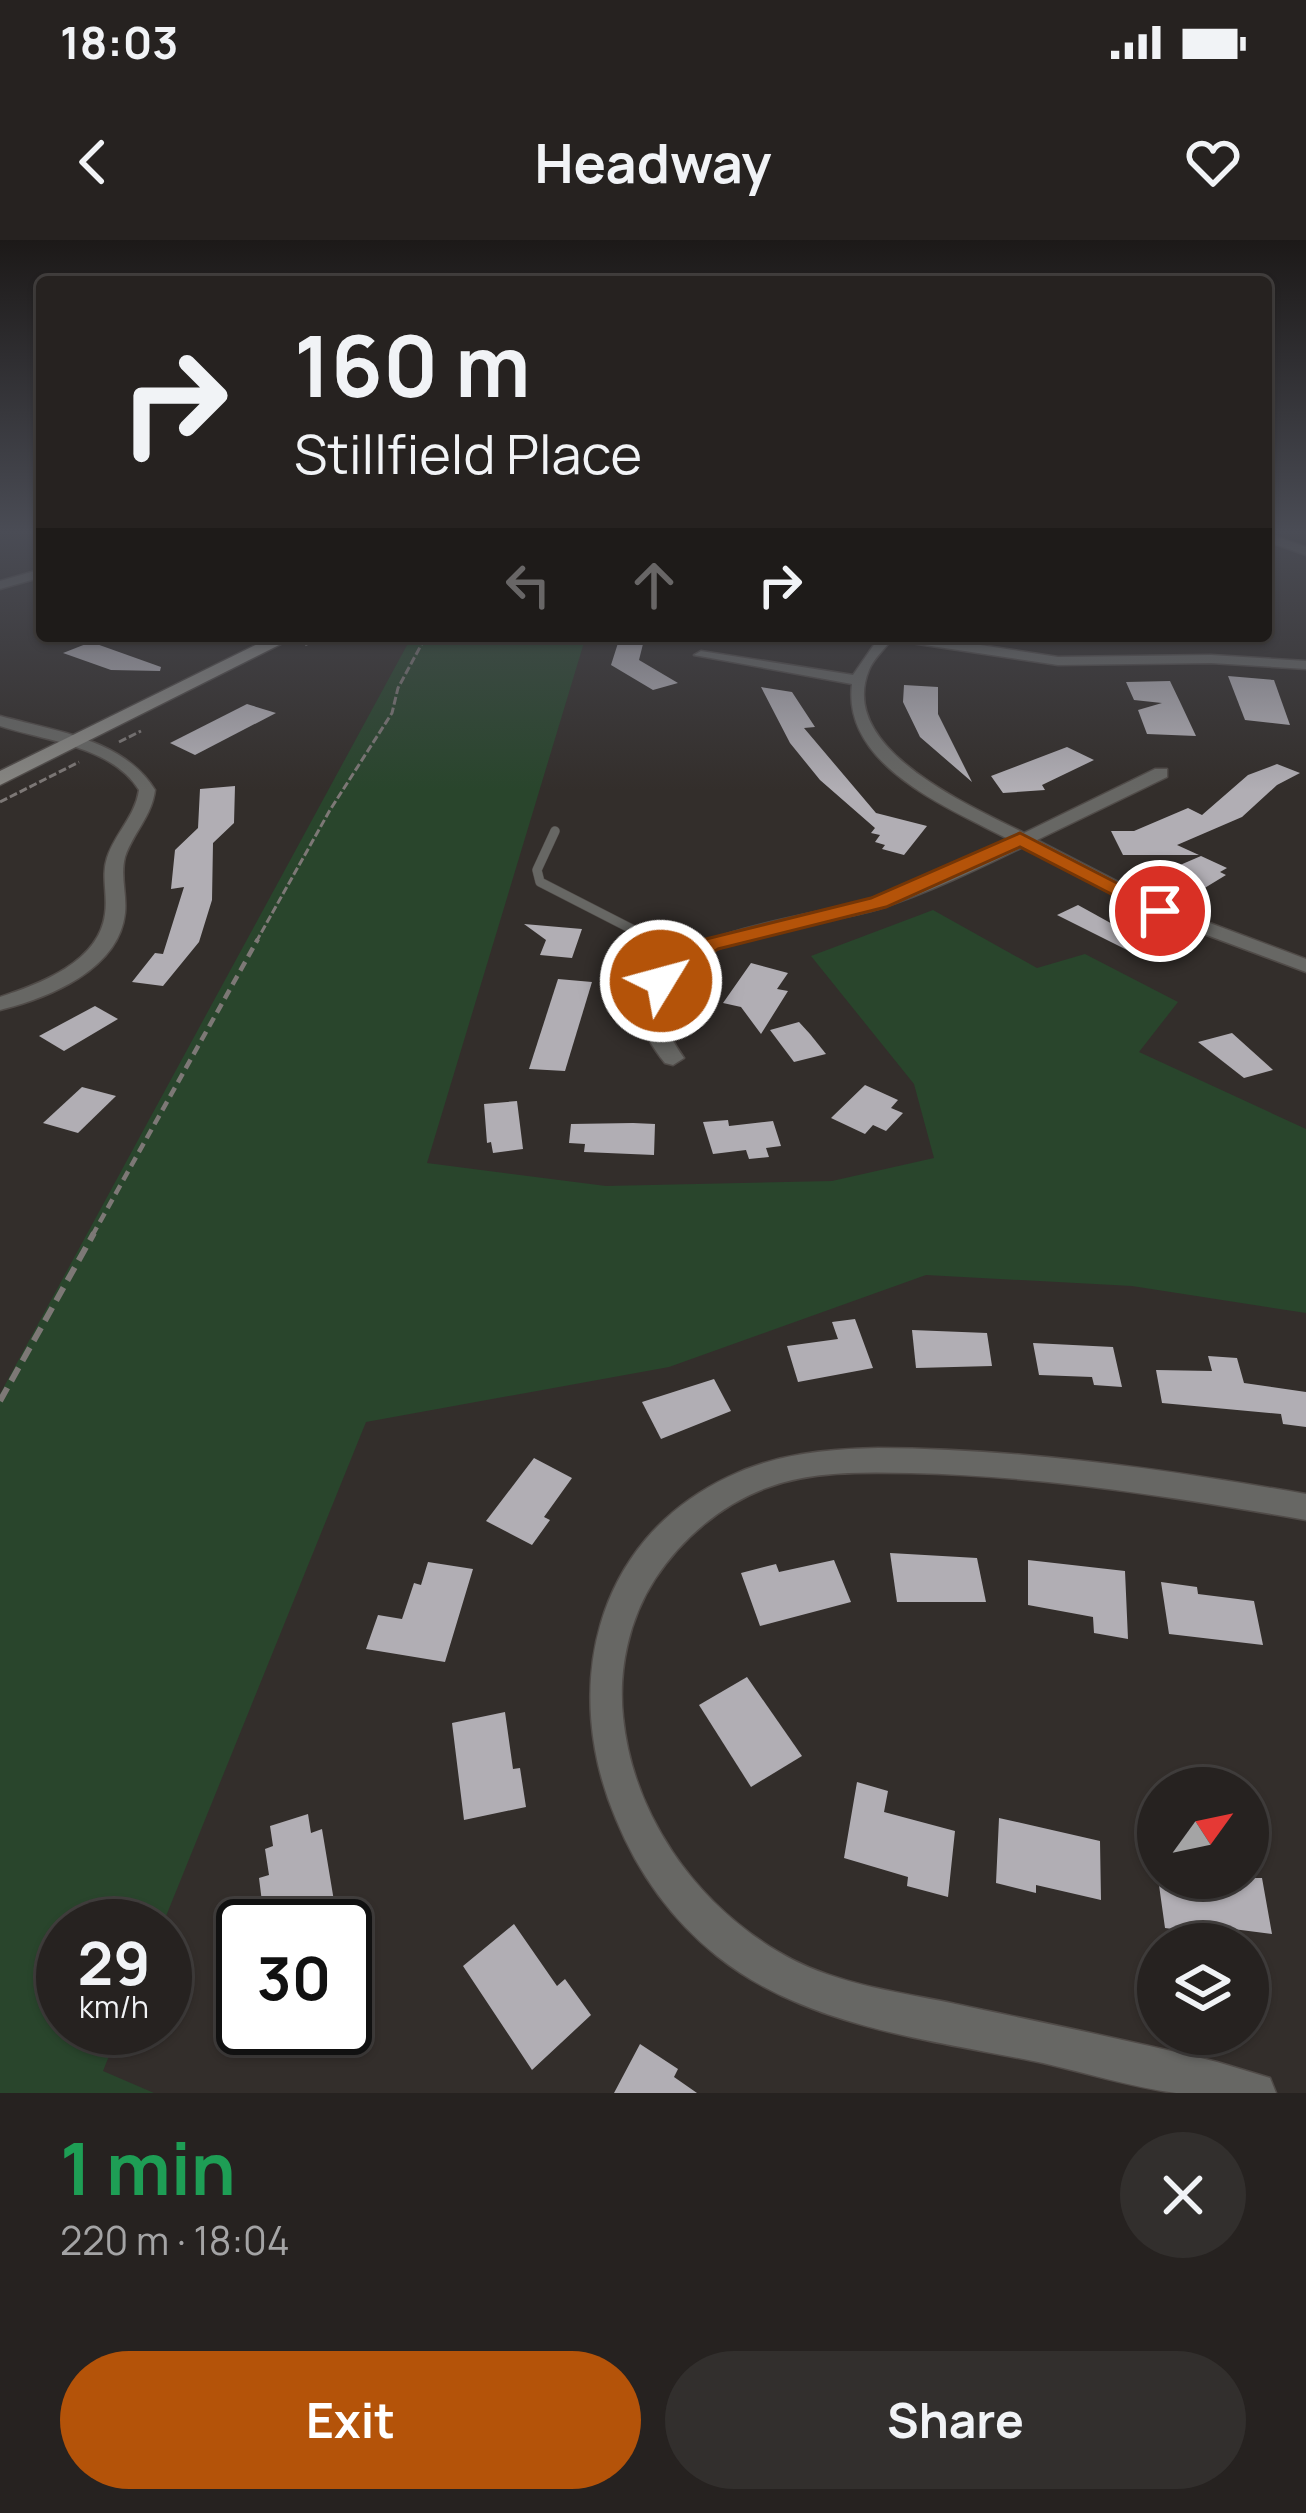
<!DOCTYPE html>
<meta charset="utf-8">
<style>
:root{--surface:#262220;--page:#322f2d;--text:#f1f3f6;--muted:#a4a4a5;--line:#423f3e;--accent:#b45309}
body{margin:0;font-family:Manrope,sans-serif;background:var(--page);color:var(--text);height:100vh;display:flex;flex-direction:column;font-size:45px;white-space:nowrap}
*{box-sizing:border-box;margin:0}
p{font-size:39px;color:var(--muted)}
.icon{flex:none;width:66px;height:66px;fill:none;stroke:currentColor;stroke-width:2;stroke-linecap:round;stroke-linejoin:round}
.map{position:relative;height:1853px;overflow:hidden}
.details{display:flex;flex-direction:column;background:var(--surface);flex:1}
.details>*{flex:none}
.banner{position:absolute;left:36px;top:36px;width:1236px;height:366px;border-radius:12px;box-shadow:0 3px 9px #0004,0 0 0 3px var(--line);background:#262220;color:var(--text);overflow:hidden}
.needle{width:78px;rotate:57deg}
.tools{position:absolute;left:1137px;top:1527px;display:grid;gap:24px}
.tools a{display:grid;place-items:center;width:132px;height:132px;border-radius:50%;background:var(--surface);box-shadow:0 3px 9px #0004,0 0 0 3px var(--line);font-size:60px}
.speed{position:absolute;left:36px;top:1659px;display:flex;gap:24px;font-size:60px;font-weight:700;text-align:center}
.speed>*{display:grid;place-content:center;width:156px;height:156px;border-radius:50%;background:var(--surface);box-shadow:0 3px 9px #0004,0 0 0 3px var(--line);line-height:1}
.speed small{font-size:30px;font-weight:400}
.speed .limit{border:6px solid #111;border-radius:18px;background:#fff;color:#111}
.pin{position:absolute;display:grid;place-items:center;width:102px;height:102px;color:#fff;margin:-51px;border:6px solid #fff;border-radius:50%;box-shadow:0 3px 12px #0007}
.me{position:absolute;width:132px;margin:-66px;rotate:53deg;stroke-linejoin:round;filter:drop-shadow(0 0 9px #0008)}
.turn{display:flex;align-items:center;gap:42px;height:252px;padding:0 60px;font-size:54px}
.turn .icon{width:156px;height:156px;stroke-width:2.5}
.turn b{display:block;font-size:84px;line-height:102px}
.lanes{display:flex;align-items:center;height:114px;padding:0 60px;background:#0003;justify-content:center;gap:60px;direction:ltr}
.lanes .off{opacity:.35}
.round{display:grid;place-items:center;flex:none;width:126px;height:126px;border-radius:63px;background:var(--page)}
.summary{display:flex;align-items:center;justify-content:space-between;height:204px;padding:0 60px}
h1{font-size:72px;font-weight:700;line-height:90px;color:#1e9e55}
.primary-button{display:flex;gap:24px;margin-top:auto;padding:24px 60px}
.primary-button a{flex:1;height:138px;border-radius:72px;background:var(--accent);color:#fff;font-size:48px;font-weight:700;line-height:138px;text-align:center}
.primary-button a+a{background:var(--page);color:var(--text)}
.status{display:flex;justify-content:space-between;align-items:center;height:84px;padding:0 60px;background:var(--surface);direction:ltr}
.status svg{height:33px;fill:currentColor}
header{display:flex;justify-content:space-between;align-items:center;height:156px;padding:0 60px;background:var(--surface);font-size:54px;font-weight:700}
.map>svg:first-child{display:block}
.green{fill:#29452c}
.building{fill:#b1aeb4}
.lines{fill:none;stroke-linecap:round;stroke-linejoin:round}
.service-far1-casing{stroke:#504b48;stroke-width:10}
.service-casing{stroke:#504b48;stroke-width:14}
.minor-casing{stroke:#504b48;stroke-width:3}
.secondary-casing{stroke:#504b48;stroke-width:3}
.path-far2{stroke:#7d7876;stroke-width:3;stroke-dasharray:8 3;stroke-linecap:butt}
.path-far1{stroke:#7d7876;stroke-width:4.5;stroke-dasharray:10 6;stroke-linecap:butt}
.path{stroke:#7d7876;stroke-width:6;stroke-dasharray:15 8;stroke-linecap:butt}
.service-far1{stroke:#676764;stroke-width:9}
.service{stroke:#676764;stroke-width:10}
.minor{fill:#676764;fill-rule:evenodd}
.secondary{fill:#878682;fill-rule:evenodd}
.route{fill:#b45309;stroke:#753606;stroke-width:3}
</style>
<div class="status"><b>18:03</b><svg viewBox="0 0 49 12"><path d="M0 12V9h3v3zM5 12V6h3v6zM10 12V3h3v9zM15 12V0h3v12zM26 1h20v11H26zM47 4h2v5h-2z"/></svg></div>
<header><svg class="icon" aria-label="back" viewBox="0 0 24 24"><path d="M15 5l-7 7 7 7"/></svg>Headway<svg class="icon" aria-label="heart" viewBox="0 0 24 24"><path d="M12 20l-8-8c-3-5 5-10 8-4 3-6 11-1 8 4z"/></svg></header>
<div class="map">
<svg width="1306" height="1853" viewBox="0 0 1306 1853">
<rect width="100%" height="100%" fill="#332e2b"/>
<path class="green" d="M412 396H586L427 923 606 946 832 941 934 918 914 844 811 716 933 670 1037 728 1085 714 1178 762 1139 812 1306 889V1073L1132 1046 926 1035 669 1127 366 1182 162 1686H63V1788H120L103 1831 154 1853H0V1154Z"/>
<g class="building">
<path d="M91 402 161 427 160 431 111 430 63 413Z"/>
<path d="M618 403 643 404 639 420 678 443 653 450 611 425Z"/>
<path d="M1228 436 1274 440 1290 485 1245 480Z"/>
<path d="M1170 441 1181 464 1196 496 1147 494 1138 470 1162 463 1134 460 1126 442Z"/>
<path d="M904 445 938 447V474L972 542 920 497 903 462Z"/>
<path d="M761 447 792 452 815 487 804 488 876 573 927 586 904 615 882 609 885 605 875 602 880 595 871 593 875 588 820 540 790 503Z"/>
<path d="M247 464 276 473 195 515 170 503Z"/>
<path d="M1067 507 1094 520 1042 545 1045 550 1003 553 991 536Z"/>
<path d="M1277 524 1300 533 1277 545 1242 577 1177 605 1199 615H1123L1111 591H1134L1188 568 1202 575 1248 535Z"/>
<path d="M235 546 234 583 213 603 212 660 199 702 163 746 132 742 155 713 163 714 184 647 171 649 175 610 198 588 200 549Z"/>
<path d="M1201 616 1227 628 1220 632 1226 635 1203 649 1166 631Z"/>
<path d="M1078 665 1154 707 1147 720 1057 675Z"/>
<path d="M524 684 582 689 572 718 540 715 546 700Z"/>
<path d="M751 723 788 733 777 749 788 751 761 794 741 767 723 763Z"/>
<path d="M558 739 592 742 565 831 529 829Z"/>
<path d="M95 766 118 779 64 811 39 796Z"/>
<path d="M799 782 810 794 826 814 794 822 770 790Z"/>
<path d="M1232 793 1273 830 1244 838 1198 802Z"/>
<path d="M865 845 898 860 891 868 903 873 886 891 873 885 865 894 831 878Z"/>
<path d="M82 847 116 856 78 893 43 883Z"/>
<path d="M517 861 523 909 493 913 491 902 487 903 484 864Z"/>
<path d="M728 880 729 886 773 881 781 906 766 908 769 917 749 919 746 910 713 914 703 882Z"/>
<path d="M633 883 655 884 654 915 584 912 585 904 569 903 571 884Z"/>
<path d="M855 1079 873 1128 798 1142 787 1106 838 1099 832 1082Z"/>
<path d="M912 1090 987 1093 992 1126 916 1128Z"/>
<path d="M1033 1103 1113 1107 1122 1147 1094 1145 1092 1137 1039 1135Z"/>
<path d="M1208 1116 1237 1118 1244 1143 1306 1152V1187L1283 1184 1281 1174 1162 1163 1156 1130 1212 1131Z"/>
<path d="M714 1139 731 1171 661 1199 642 1162Z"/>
<path d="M534 1218 572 1238 544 1277 550 1280 532 1305 486 1281Z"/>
<path d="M890 1313 977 1318 986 1362H897Z"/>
<path d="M834 1320 851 1362 760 1386 741 1333 776 1324 779 1332Z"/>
<path d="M1028 1320 1125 1331 1128 1399 1094 1393 1093 1377 1028 1365Z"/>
<path d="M428 1322 473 1329 445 1422 366 1409 378 1375 402 1379 414 1343 421 1345Z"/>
<path d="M1161 1342 1197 1347 1198 1354 1254 1361 1263 1405 1169 1394Z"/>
<path d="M747 1437 802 1516 751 1547 699 1465Z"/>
<path d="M505 1472 513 1529 520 1528 526 1567 464 1580 452 1483Z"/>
<path d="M857 1542 888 1551 884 1572 955 1591 948 1657 907 1646 908 1637 844 1618Z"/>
<path d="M308 1574 311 1593 322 1589 335 1667 324 1671 326 1686H265L259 1638 269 1635 265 1609 273 1606 270 1586Z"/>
<path d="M999 1578 1100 1601 1101 1660 1036 1645V1653L996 1643Z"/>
<path d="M1158 1638H1262L1272 1694 1202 1685 1203 1693 1165 1688Z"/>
<path d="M514 1684 557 1746 565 1739 591 1775 532 1830 463 1726Z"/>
<path d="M640 1804 678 1829 674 1837 697 1853H614Z"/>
</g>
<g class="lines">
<defs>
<path id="service-far1" d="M555 591 537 630 540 642 657 702"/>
<path id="service" d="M651 699 687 717"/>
<g id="minor">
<path d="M1266 293 1306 307V315L1266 301Z"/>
<path d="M42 329V337L0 349V341Z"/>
<path d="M880 396H922L1058 417 1211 415 1306 421V429L1211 423 1058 425 891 400C885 409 873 419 869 430 836 509 971 566 1024 593L1155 529H1167V537L1037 600 1167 667 1306 719V732L1153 675 1023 607C976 630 928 653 878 669 810 690 598 700 684 818L673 825 665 823C564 700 798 681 864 661 914 645 962 622 1010 600 949 568 842 526 852 444L694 415 701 411 853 435Z"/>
<path d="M0 476C54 491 124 499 155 550 152 576 133 593 125 617 120 636 127 654 125 673 119 730 48 758 0 770V757C40 744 99 722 105 674 108 655 101 636 107 618 115 593 135 577 139 550 112 506 45 501 0 486Z"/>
<path d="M878 1208C1023 1209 1163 1229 1306 1254V1280C1174 1257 1044 1236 910 1233 862 1232 811 1231 766 1248 721 1265 682 1298 655 1339 629 1379 618 1430 623 1477 633 1575 694 1661 777 1711 829 1743 893 1751 951 1763 1039 1782 1128 1800 1217 1822L1270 1838 1276 1853C1243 1853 1208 1853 1176 1853 1131 1847 1086 1833 1043 1823 934 1800 807 1788 717 1716 672 1680 638 1633 616 1579 561 1450 593 1301 728 1237 775 1214 826 1209 878 1208Z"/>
</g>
<path id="secondary" d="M274 396H297L0 545V531Z"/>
</defs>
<use href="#service-far1" class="service-far1-casing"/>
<use href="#service" class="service-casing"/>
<use href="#minor" class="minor-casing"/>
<use href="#secondary" class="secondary-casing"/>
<g class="path-far2">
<path d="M305 405 321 396"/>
<path d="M119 502 141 491"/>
<path d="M0 562 79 522"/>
<path d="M256 702 330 570 392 473 398 448 426 396"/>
</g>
<path class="path-far1" d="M92 996 258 699"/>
<path class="path" d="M0 1161 94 993"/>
<use href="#service-far1" class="service-far1"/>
<use href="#service" class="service"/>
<use href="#minor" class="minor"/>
<use href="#secondary" class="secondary"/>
</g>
<linearGradient id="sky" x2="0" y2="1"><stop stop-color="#1c1918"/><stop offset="0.53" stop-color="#4a4c55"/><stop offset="1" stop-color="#4a4c55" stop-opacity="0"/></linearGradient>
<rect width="1306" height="550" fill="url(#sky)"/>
<path class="route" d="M1020 593 1171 671 1168 675H1152L1020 607 886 667 718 709C699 720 681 741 661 748L649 741 679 712 702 700 871 658Z"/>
</svg>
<div class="tools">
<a><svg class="needle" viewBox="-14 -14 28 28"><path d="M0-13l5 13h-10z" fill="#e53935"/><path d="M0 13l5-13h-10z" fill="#a4a4a5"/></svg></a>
<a><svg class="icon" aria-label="layers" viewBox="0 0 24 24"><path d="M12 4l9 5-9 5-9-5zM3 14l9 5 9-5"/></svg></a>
</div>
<div class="speed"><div>29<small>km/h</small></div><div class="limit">30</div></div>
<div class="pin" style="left:1160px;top:671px;background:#d93025"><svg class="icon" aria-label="arrive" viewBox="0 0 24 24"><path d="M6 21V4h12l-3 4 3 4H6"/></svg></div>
<svg class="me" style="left:661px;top:741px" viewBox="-20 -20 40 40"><circle r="17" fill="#b45309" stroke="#fff" stroke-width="3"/><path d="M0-11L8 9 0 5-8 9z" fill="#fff"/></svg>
<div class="banner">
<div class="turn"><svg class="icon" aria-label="right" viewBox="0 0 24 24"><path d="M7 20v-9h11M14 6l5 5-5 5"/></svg><div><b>160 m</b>Stillfield Place</div></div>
<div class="lanes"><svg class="icon off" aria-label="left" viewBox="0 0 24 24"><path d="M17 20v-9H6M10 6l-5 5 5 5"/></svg><svg class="icon off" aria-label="ahead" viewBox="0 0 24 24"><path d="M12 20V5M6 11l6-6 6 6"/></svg><svg class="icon" aria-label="right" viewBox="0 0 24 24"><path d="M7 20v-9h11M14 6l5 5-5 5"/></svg></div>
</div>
</div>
<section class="details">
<div class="summary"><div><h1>1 min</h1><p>220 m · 18:04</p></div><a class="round"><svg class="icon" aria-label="close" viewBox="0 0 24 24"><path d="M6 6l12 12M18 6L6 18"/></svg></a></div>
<div class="primary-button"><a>Exit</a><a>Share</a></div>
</section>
